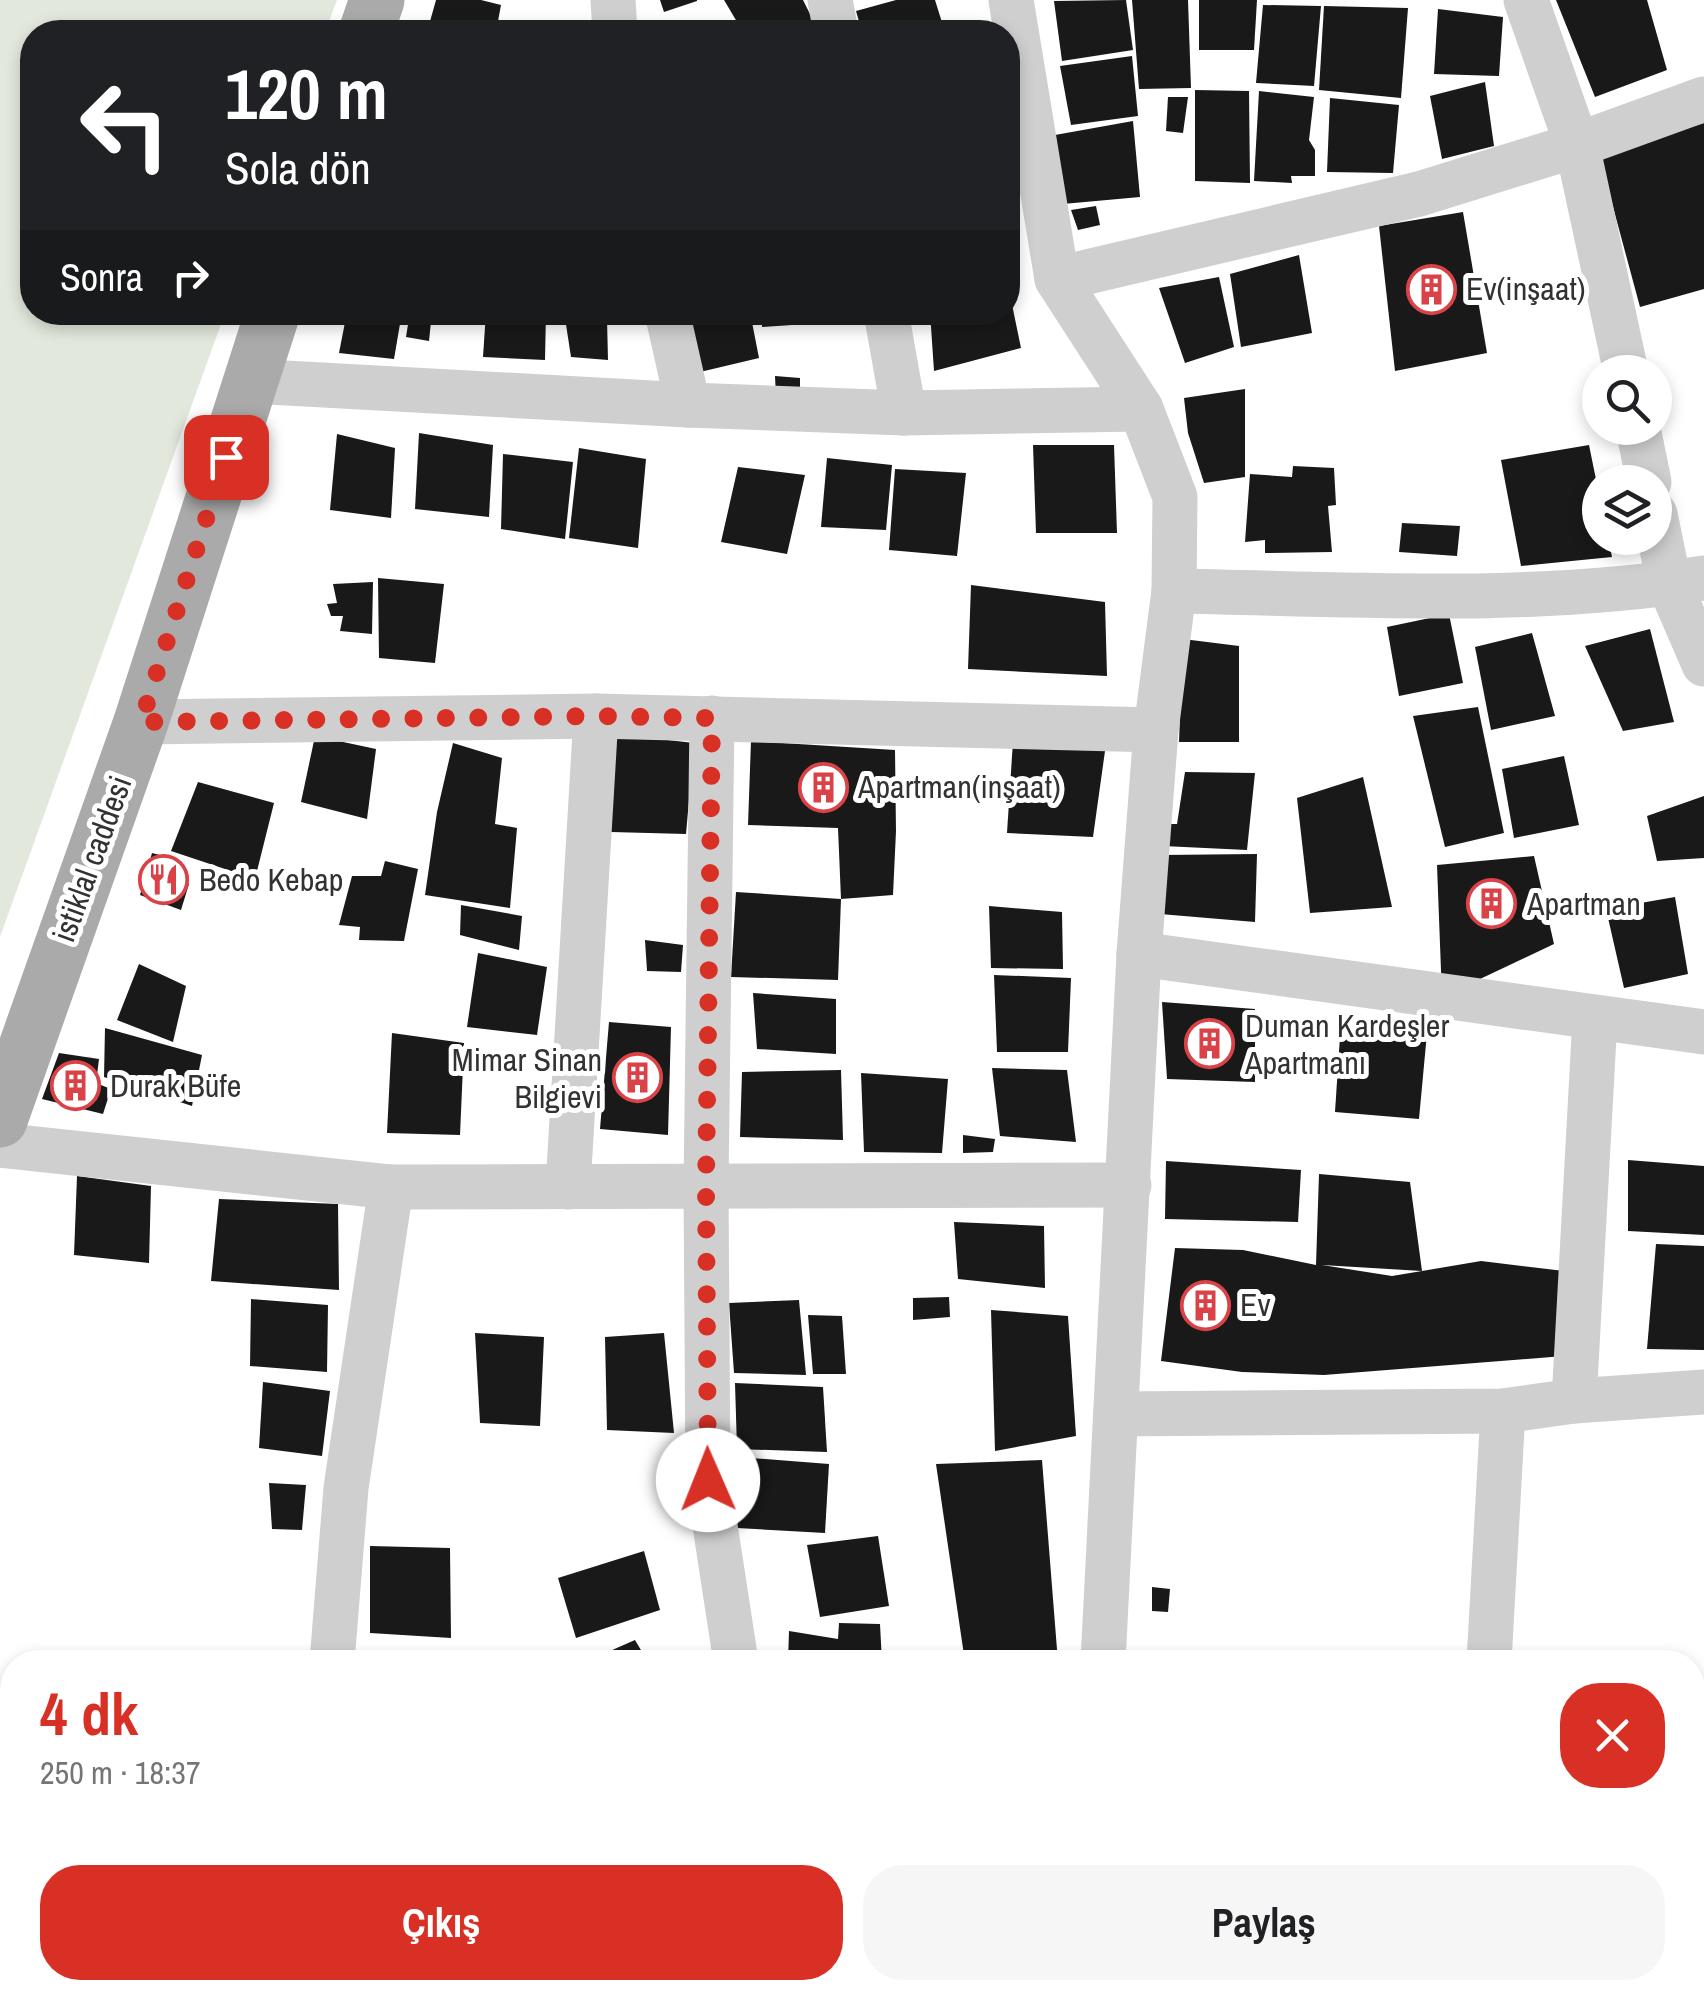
<!DOCTYPE html>
<html lang="tr">
<meta charset="utf-8">
<style>
:root{--surface:#fff;--page:#f6f6f6;--text:#202124;--muted:#757577;--accent:#d93025}
body{margin:0;font-family:"Archivo Narrow",sans-serif;background:var(--page);color:var(--text);height:100vh;display:flex;flex-direction:column;font-size:38px;white-space:nowrap}
*{box-sizing:border-box;margin:0}
p{font-size:32px;color:var(--muted)}
.icon{flex:none;width:55px;height:55px;fill:none;stroke:currentColor;stroke-width:2;stroke-linecap:round;stroke-linejoin:round}
.map{position:relative;flex:1;overflow:hidden}
.drawer{position:absolute;left:0px;top:1650px;width:1705px;height:350px;display:flex;flex-direction:column;background:var(--surface);border-radius:40px 40px 0 0;box-shadow:0 5px 15px #0003}
.drawer>*{flex:none}
.hud{position:absolute;left:20px;top:20px;width:1000px;height:305px;border-radius:40px;box-shadow:0 5px 15px #0003;background:#202124;color:#fff;overflow:hidden}
.buttons{position:absolute;left:1582px;top:355px;display:grid;gap:20px}
.buttons a{display:grid;place-items:center;width:90px;height:90px;border-radius:50%;background:var(--surface);box-shadow:0 5px 15px #0003;font-size:50px}
.pin{position:absolute;display:grid;place-items:center;width:85px;height:85px;color:#fff;margin:-42px;border-radius:20px;box-shadow:0 5px 15px #0006}
.me{position:absolute;width:110px;margin:-55px;rotate:359deg;stroke-linejoin:round;filter:drop-shadow(0 0 8px #0008)}
.turn{display:flex;align-items:center;gap:35px;height:210px;padding:0 40px;font-size:45px}
.turn .icon{width:130px;height:130px;stroke-width:2.5}
.turn b{display:block;font-size:70px;line-height:85px}
.then{display:flex;align-items:center;height:95px;padding:0 40px;background:#0003;gap:20px;font-size:38px}
.round{display:grid;place-items:center;flex:none;width:105px;height:105px;border-radius:40px;background:var(--page)}
.summary{display:flex;align-items:center;justify-content:space-between;height:170px;padding:0 40px}
h1{font-size:60px;font-weight:700;line-height:75px;color:var(--accent)}
.cta{display:flex;gap:20px;margin-top:auto;padding:20px 40px}
.cta a{flex:1;height:115px;border-radius:40px;background:var(--accent);color:#fff;font-size:40px;font-weight:700;line-height:115px;text-align:center}
.cta a+a{background:var(--page);color:var(--text)}
.map>svg:first-child{display:block}
.green{fill:#e2e8dc}
.building{fill:#191919;fill-rule:evenodd}
.lines{fill:none;stroke-linecap:round;stroke-linejoin:round}
.minor{stroke:#cfcfcf;stroke-width:45}
.major{stroke:#aaa;stroke-width:55}
.route{stroke:#d93025;stroke-width:18;stroke-dasharray:0 32.4}
.labels{text-anchor:middle;stroke-width:10;stroke-linejoin:round;paint-order:stroke}
.poi-label{font-size:32px;fill:#323232;stroke:#fff;text-anchor:start}
.street-label{font-size:32px;fill:#323232;stroke:#fff}
</style>
<div class="map">
<svg width="1704" height="2000" viewBox="0 0 1704 2000">
<rect width="100%" height="100%" fill="#fff"/>
<path class="green" d="M0 0H337L325 32H32V312L225 313 0 937Z"/>
<g class="building">
<path d="M436 0H481L501 5 496 32H427Z"/>
<path d="M660 0H697V1L664 12Z"/>
<path d="M724 0H803L816 26 804 32H743Z"/>
<path d="M896 0H935L945 32H862L856 11Z"/>
<path d="M1126 0 1133 50 1062 61 1054 1Z"/>
<path d="M1132 0H1188L1191 88 1139 89Z"/>
<path d="M1199 0H1257L1254 50H1199Z"/>
<path d="M1556 0H1647L1667 70 1595 97Z"/>
<path d="M1263 5 1321 6 1314 86 1256 83Z"/>
<path d="M1324 6 1408 8 1401 98 1319 90Z"/>
<path d="M1438 9 1503 17 1499 76 1434 74Z"/>
<path d="M588 27V32H519V29Z"/>
<path d="M1132 56 1138 116 1071 125 1060 66Z"/>
<path d="M1485 82 1494 146 1442 159 1430 96Z"/>
<path d="M1195 90 1249 91 1250 183 1195 181Z"/>
<path d="M1259 91 1314 97 1309 140 1315 150V176H1291L1292 183 1254 181Z"/>
<path d="M1168 97H1188L1183 133 1166 131Z"/>
<path d="M1330 98 1399 105 1393 173 1327 172Z"/>
<path d="M1133 121 1140 197 1063 204 1055 135Z"/>
<path d="M1704 123V289L1640 307 1599 155Z"/>
<path d="M1096 206 1100 225 1078 230 1071 210Z"/>
<path d="M1463 212 1487 353 1395 371 1379 226Z"/>
<path d="M1299 255 1312 333 1241 347 1230 274Z"/>
<path d="M1219 277 1234 347 1185 363 1159 288Z"/>
<path d="M1008 290H1009L1021 348 934 371 930 312H1008Z"/>
<path d="M347 312H402L394 359 339 353Z"/>
<path d="M410 312H432L429 341 406 337Z"/>
<path d="M486 312H546L545 360 483 357Z"/>
<path d="M687 312H750L759 358 700 372Z"/>
<path d="M762 312H837V322L762 327Z"/>
<path d="M565 318 607 319 608 360 571 357Z"/>
<path d="M775 376 800 378V399L776 398Z"/>
<path d="M1245 389V477L1204 483 1188 433 1184 398Z"/>
<path d="M419 433 493 445 489 517 415 509Z"/>
<path d="M337 434 395 448 391 518 330 510Z"/>
<path d="M1033 445H1114L1117 533H1036Z"/>
<path d="M1589 445 1600 499V538H1608L1612 557 1521 566 1501 460Z"/>
<path d="M579 448 646 459 638 548 569 538Z"/>
<path d="M503 454 573 462 565 539 501 529Z"/>
<path d="M827 458 892 465 886 530 821 527Z"/>
<path d="M1293 466 1334 468 1336 505 1328 506 1332 552 1265 553V540L1245 542 1250 474 1292 477Z"/>
<path d="M738 467 805 475 787 554 721 542Z"/>
<path d="M895 469 966 473 957 556 889 550Z"/>
<path d="M1402 523 1460 526 1457 556 1399 552Z"/>
<path d="M378 578 444 584 435 663 379 658Z"/>
<path d="M373 582 372 634 340 631 343 616H331L327 604 337 603 333 584Z"/>
<path d="M971 585 1105 602 1107 676 968 669Z"/>
<path d="M1449 614 1463 683 1399 696 1387 627Z"/>
<path d="M1650 629 1674 722 1623 731 1585 646Z"/>
<path d="M1532 633 1555 716 1491 730 1475 647Z"/>
<path d="M1183 639 1239 646V742H1179Z"/>
<path d="M1478 707 1504 833 1445 847 1413 716Z"/>
<path d="M615 734 694 743 686 834 611 832Z"/>
<path d="M315 736 376 749 367 819 301 802Z"/>
<path d="M751 741 895 750 896 831 893 895 841 899 838 828 748 825Z"/>
<path d="M1013 741 1105 751 1093 837 1007 833Z"/>
<path d="M453 743 502 758 495 824 517 828 510 908 425 895 437 812Z"/>
<path d="M1564 756 1579 825 1514 838 1502 769Z"/>
<path d="M1185 772 1255 773 1247 850 1163 846 1164 824H1177Z"/>
<path d="M1363 777 1392 907 1310 913 1297 798Z"/>
<path d="M198 782 274 803 255 879 171 851Z"/>
<path d="M1704 796V858L1657 861 1647 816Z"/>
<path d="M152 853 179 860 177 876 189 884 181 910 140 895Z"/>
<path d="M1257 854 1255 922 1160 914 1161 855Z"/>
<path d="M1534 856 1554 944 1442 997 1437 865Z"/>
<path d="M385 861 418 869 404 941 359 940 360 927 339 925 352 876H381Z"/>
<path d="M736 892 841 899 838 980 731 977Z"/>
<path d="M1675 897 1688 974 1624 988 1606 909Z"/>
<path d="M461 905 522 916 519 950 460 935Z"/>
<path d="M989 906 1062 912 1063 969 991 968Z"/>
<path d="M645 940 683 945 681 972 647 971Z"/>
<path d="M478 953 547 967 537 1035 467 1027Z"/>
<path d="M139 964 186 986 173 1042 117 1020Z"/>
<path d="M994 975 1071 978 1068 1052H997Z"/>
<path d="M753 993 836 999V1054L757 1049Z"/>
<path d="M1162 1002 1255 1009V1082L1167 1079Z"/>
<path d="M1341 1021 1427 1033 1419 1119 1335 1112Z"/>
<path d="M609 1022 671 1027 668 1135 600 1129Z"/>
<path d="M105 1028 202 1055 192 1106 104 1077Z"/>
<path d="M392 1033 464 1043 460 1135 387 1133Z"/>
<path d="M59 1053 99 1059 96 1083 111 1089 103 1114 42 1099Z"/>
<path d="M992 1068 1067 1070 1076 1142 1000 1136Z"/>
<path d="M841 1070 843 1140 740 1137 742 1072Z"/>
<path d="M861 1073 948 1079 942 1153 864 1152Z"/>
<path d="M963 1135 995 1139 993 1152 963 1153Z"/>
<path d="M1628 1160 1704 1166V1235L1628 1231Z"/>
<path d="M1166 1161 1301 1170 1298 1222 1165 1219Z"/>
<path d="M1319 1174 1410 1182 1422 1271 1481 1261 1581 1273 1576 1355 1324 1375 1242 1372 1161 1361 1175 1248 1243 1250 1316 1265ZM1322 1265 1422 1271 1392 1276Z"/>
<path d="M77 1176 151 1186 149 1263 74 1255Z"/>
<path d="M219 1199 338 1204 339 1290 211 1281Z"/>
<path d="M954 1222 1044 1226 1045 1288 958 1279Z"/>
<path d="M1656 1244 1704 1246V1350L1647 1349Z"/>
<path d="M949 1297 950 1317 913 1320V1298Z"/>
<path d="M251 1299 328 1305 327 1372 250 1366Z"/>
<path d="M799 1300 806 1375 734 1373 729 1303Z"/>
<path d="M991 1310 1068 1316 1076 1436 995 1451Z"/>
<path d="M808 1315 842 1316 846 1374H813Z"/>
<path d="M475 1333 544 1337 540 1426 480 1423Z"/>
<path d="M664 1333 674 1433 607 1430 605 1337Z"/>
<path d="M263 1382 330 1391 322 1456 259 1448Z"/>
<path d="M735 1383 823 1387 827 1452 737 1449Z"/>
<path d="M738 1457 829 1464 825 1533 737 1528Z"/>
<path d="M1042 1460 1058 1662H965L936 1464Z"/>
<path d="M269 1483 306 1485 302 1530 272 1529Z"/>
<path d="M878 1536 889 1606 820 1617 807 1545Z"/>
<path d="M370 1546 450 1548 451 1638 370 1633Z"/>
<path d="M644 1551 660 1610 576 1638 558 1578Z"/>
<path d="M1152 1587 1170 1589 1168 1612 1152 1611Z"/>
<path d="M839 1623 880 1624 882 1662H788L789 1631 838 1639Z"/>
<path d="M635 1640 648 1662H585Z"/>
<path d="M0 1922 12 1923V1988H163L159 2000H0Z"/>
<path d="M579 1988H644L653 2000H587Z"/>
<path d="M843 1988H911L900 2000H855Z"/>
<path d="M1237 1988H1349L1350 1992 1314 2000H1240Z"/>
<path d="M1423 1988H1455L1459 1994 1468 1992 1471 2000H1390Z"/>
</g>
<g class="lines">
<g class="minor">
<path d="M613 0 615 32"/>
<path d="M830 0 836 32"/>
<path d="M1011 0 1057 279 1141 409 1175 497 1174 591 1156 730 1139 954 1103 1662"/>
<path d="M1526 0 1577 145 1626 372"/>
<path d="M1057 279 1419 194 1577 145 1704 99"/>
<path d="M667 312 688 405"/>
<path d="M886 312 904 413"/>
<path d="M250 381 688 405 904 413 1141 409"/>
<path d="M1638 428 1649 482"/>
<path d="M1655 514 1669 583 1704 664"/>
<path d="M1174 591C1350 594 1529 606 1704 578"/>
<path d="M712 718 706 1186 708 1480 736 1662"/>
<path d="M141 722 596 716 1156 730"/>
<path d="M1139 954 1704 1032"/>
<path d="M0 1145 391 1187 1129 1185"/>
<path d="M568 1187 596 716"/>
<path d="M1574 1401 1595 1018"/>
<path d="M1116 1414 1503 1411 1574 1401 1704 1392"/>
<path d="M332 1662 346 1488 391 1187"/>
<path d="M1489 1662 1503 1411"/>
<path d="M1692 1858 1704 1863"/>
<path d="M521 1988 530 2000"/>
<path d="M1068 1988 1086 1997"/>
<path d="M281 2000 283 1988"/>
</g>
<g class="major">
<path d="M366 32 377 0"/>
<path d="M0 1120 141 722 273 312"/>
</g>
</g>
<g class="lines">
<path class="route" d="M226 457 141 722 596 716 712 718 706 1186 708 1480"/>
</g>
<defs>
<symbol id="building-ring" viewBox="-11 -11 22 22"><circle r="9.5" fill="#fff" stroke="#db4248" stroke-width="1.5"/><path d="M-4-6H4V6H1V3H-1V6H-4ZM-2.5-4.3h1.7v1.8h-1.7ZM.8-4.3h1.7v1.8H.8ZM-2.5-1h1.7V.8h-1.7ZM.8-1h1.7V.8H.8Z" fill="#db4248"/></symbol>
<symbol id="restaurant-ring" viewBox="-11 -11 22 22"><circle r="9.5" fill="#fff" stroke="#db4248" stroke-width="1.5"/><path d="M-5-6h1v4h1v-4h1v4h1v-4h1v5L-1.5 .5V6h-2V.5L-5-1ZM5-6V6H3V1.5H1.5Q1.5-4 5-6Z" fill="#db4248"/></symbol>
</defs>
<g fill-rule="evenodd">
<use href="#building-ring" x="1404" y="262" width="55" height="55"/>
<use href="#building-ring" x="796" y="760" width="55" height="55"/>
<use href="#restaurant-ring" x="136" y="852" width="55" height="55"/>
<use href="#building-ring" x="1464" y="876" width="55" height="55"/>
<use href="#building-ring" x="1182" y="1016" width="55" height="55"/>
<use href="#building-ring" x="610" y="1050" width="55" height="55"/>
<use href="#building-ring" x="48" y="1058" width="55" height="55"/>
<use href="#building-ring" x="1178" y="1278" width="55" height="55"/>
</g>
<g class="labels">
<g class="poi-label">
<text x="1466" y="300">Ev(inşaat)</text>
<text x="858" y="798">Apartman(inşaat)</text>
<text x="199" y="891">Bedo Kebap</text>
<text x="1527" y="915">Apartman</text>
<text x="1245" y="1037">Duman Kardeşler<tspan x="1245" dy="37">Apartmanı</tspan></text>
<text x="602" y="1071" text-anchor="end">Mimar Sinan<tspan x="602" dy="37">Bilgievi</tspan></text>
<text x="110" y="1097">Durak Büfe</text>
<text x="1240" y="1316">Ev</text>
</g>
<g class="street-label">
<text transform="translate(92 859) rotate(-70)" y="11">istiklal caddesi</text>
</g>
</g>
</svg>
<div class="buttons">
<a><svg class="icon" aria-label="search" viewBox="0 0 24 24"><circle cx="10" cy="10" r="6"/><path d="M15 15l6 6"/></svg></a>
<a><svg class="icon" aria-label="layers" viewBox="0 0 24 24"><path d="M12 4l9 5-9 5-9-5zM3 14l9 5 9-5"/></svg></a>
</div>
<div class="pin" style="left:226px;top:457px;background:#d93025"><svg class="icon" aria-label="arrive" viewBox="0 0 24 24"><path d="M6 21V4h12l-3 4 3 4H6"/></svg></div>
<svg class="me" style="left:708px;top:1480px" viewBox="-20 -20 40 40"><circle r="19" fill="#fff"/><path d="M0-13L10 11 0 6-10 11z" fill="#d93025"/></svg>
<div class="hud">
<div class="turn"><svg class="icon" aria-label="left" viewBox="0 0 24 24"><path d="M17 20v-9H6M10 6l-5 5 5 5"/></svg><div><b>120 m</b>Sola dön</div></div>
<div class="then">Sonra<svg class="icon" aria-label="right" viewBox="0 0 24 24"><path d="M7 20v-9h11M14 6l5 5-5 5"/></svg></div>
</div>
<section class="drawer">
<div class="summary"><div><h1>4 dk</h1><p>250 m · 18:37</p></div><a class="round" style="background:#d93025;color:#fff"><svg class="icon" aria-label="close" viewBox="0 0 24 24"><path d="M6 6l12 12M18 6L6 18"/></svg></a></div>
<div class="cta"><a>Çıkış</a><a>Paylaş</a></div>
</section>
</div>
